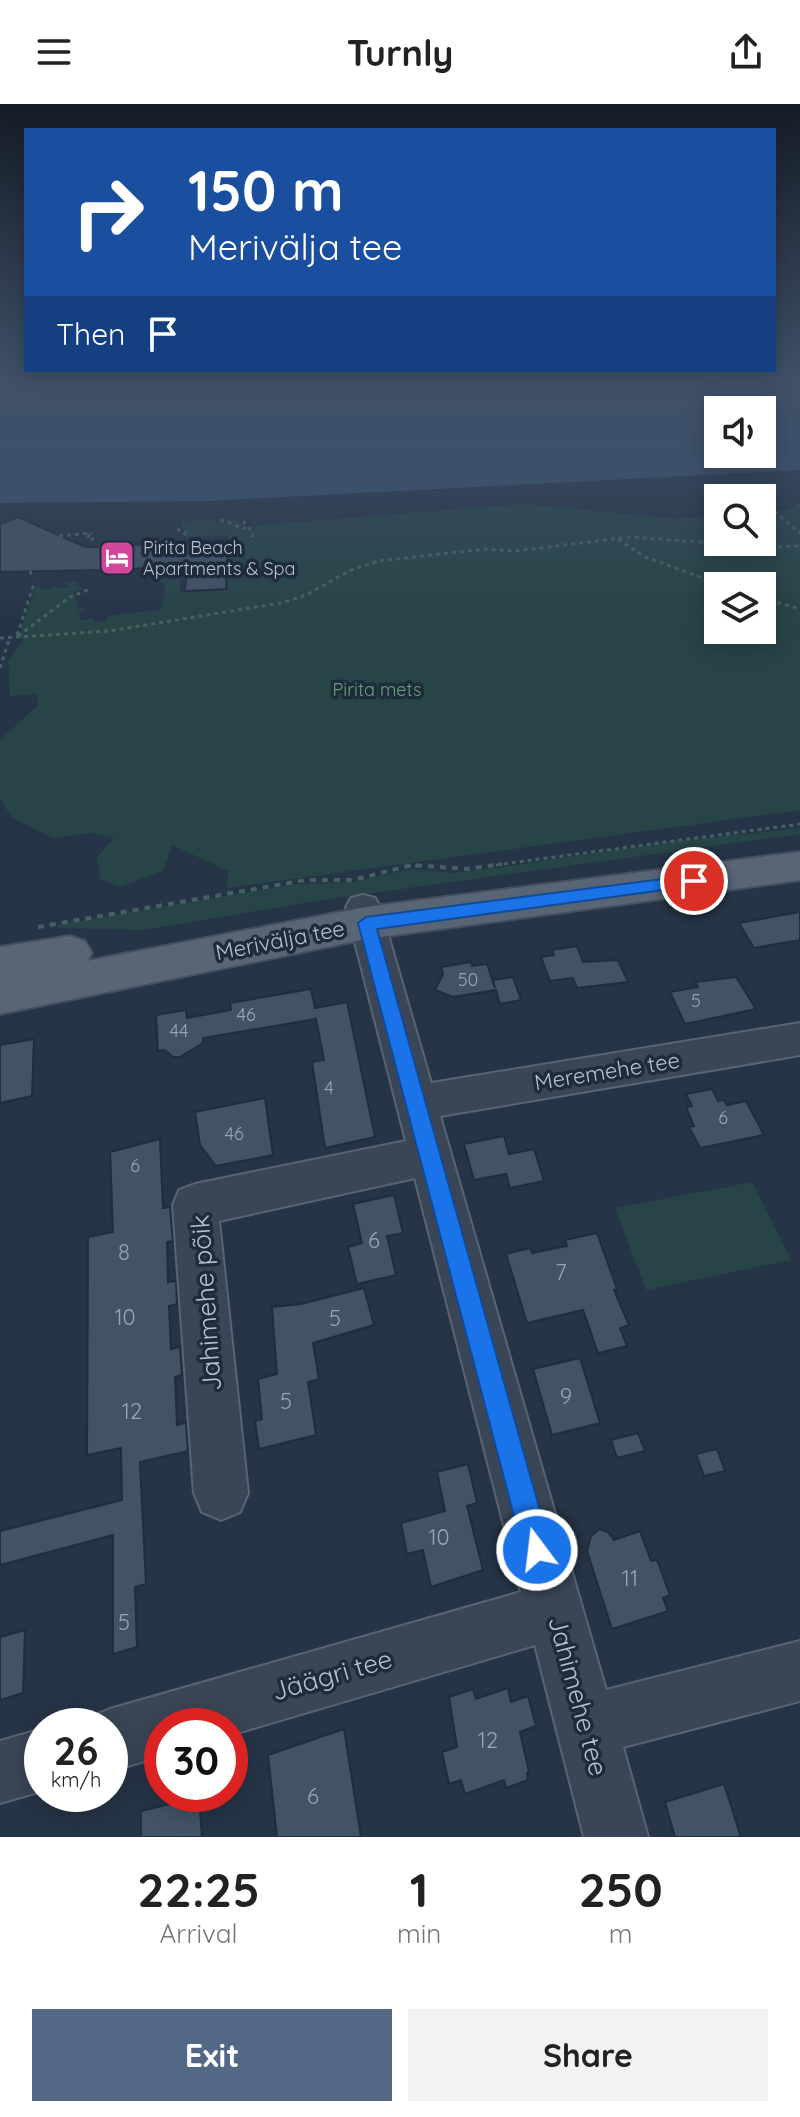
<!DOCTYPE html>
<meta charset="utf-8">
<style>
:root{--surface:#fff;--page:#f2f2f2;--text:#222;--muted:#767676;--accent:#526885}
body{margin:0;font-family:Quicksand,sans-serif;background:var(--page);color:var(--text);height:100vh;display:flex;flex-direction:column;font-size:30px;white-space:nowrap}
*{box-sizing:border-box;margin:0}
p{font-size:26px;color:var(--muted)}
.icon{flex:none;width:44px;height:44px;fill:none;stroke:currentColor;stroke-width:2;stroke-linecap:round;stroke-linejoin:round}
.map{position:relative;height:1733px;overflow:hidden}
.side{display:flex;flex-direction:column;background:var(--surface);flex:1}
.side>*{flex:none}
.banner{position:absolute;left:24px;top:24px;width:752px;height:244px;border-radius:0px;box-shadow:0 4px 20px #0003;background:#1a4fa0;color:#fff;overflow:hidden}
.buttons{position:absolute;left:704px;top:292px;display:grid;gap:16px}
.buttons a{display:grid;place-items:center;width:72px;height:72px;border-radius:0px;background:var(--surface);box-shadow:0 4px 20px #0003;font-size:40px}
.speed{position:absolute;left:24px;top:1604px;display:flex;gap:16px;font-size:40px;font-weight:700;text-align:center}
.speed>*{display:grid;place-content:center;width:104px;height:104px;border-radius:50%;background:var(--surface);box-shadow:0 4px 20px #0003;line-height:1}
.speed small{font-size:20px;font-weight:400}
.speed .limit{border:12px solid #d22;background:#fff;color:#111}
.pin{position:absolute;display:grid;place-items:center;width:68px;height:68px;color:#fff;margin:-34px;border:4px solid #fff;border-radius:50%;box-shadow:0 2px 8px #0007}
.me{position:absolute;width:88px;margin:-44px;rotate:345deg;stroke-linejoin:round;filter:drop-shadow(0 0 6px #0008)}
.turn{display:flex;align-items:center;gap:28px;height:168px;padding:0 32px;font-size:36px}
.turn .icon{width:104px;height:104px;stroke-width:2.5}
.turn b{display:block;font-size:56px;line-height:68px}
.then{display:flex;align-items:center;height:76px;padding:0 32px;background:#0003;gap:16px;font-size:30px}
.eta{display:flex;justify-content:space-evenly;align-items:center;height:136px;text-align:center}
.eta b{font-size:48px;font-weight:700;line-height:56px}
.action{display:flex;gap:16px;margin-top:auto;padding:16px 32px}
.action a{flex:1;height:92px;border-radius:0px;background:var(--accent);color:#fff;font-size:32px;font-weight:700;line-height:92px;text-align:center}
.action a+a{background:var(--page);color:var(--text)}
header{display:flex;justify-content:space-between;align-items:center;height:104px;padding:0 32px;background:var(--surface);font-size:36px;font-weight:700}
.map>svg:first-child{display:block}
.green{fill:#274447;fill-rule:evenodd}
.water{fill:#37516e;fill-rule:evenodd}
.building{fill:#415365;stroke:#202d3d;stroke-width:2}
.lines{fill:none;stroke-linecap:round;stroke-linejoin:round}
.minor-casing{stroke:#586472;stroke-width:4}
.major-casing{stroke:#434f5e;stroke-width:4}
.path-far1{stroke:#466162;stroke-width:3;stroke-dasharray:4 4;stroke-linecap:butt}
.path{stroke:#466162;stroke-width:4;stroke-dasharray:6 6;stroke-linecap:butt}
.minor{fill:#3a4655;fill-rule:evenodd}
.major{fill:#586575;fill-rule:evenodd}
.route{fill:#1a73e8;stroke:#114b97;stroke-width:2}
.labels{text-anchor:middle;stroke-width:7;stroke-linejoin:round;paint-order:stroke}
.far-poi-label{font-size:18px;fill:#b7c1ce;stroke:#1e2b3b;text-anchor:start}
.far-park-label{font-size:18px;fill:#6ca176;stroke:#1e2b3b}
.number-label{font-size:18px;fill:#9aa6b4}
.street-label{font-size:22px;fill:#b7c1ce;stroke:#1e2b3b}
.near-number-label{font-size:22px;fill:#9aa6b4}
.near-street-label{font-size:26px;fill:#b7c1ce;stroke:#1e2b3b}
</style>
<header><svg class="icon" aria-label="menu" viewBox="0 0 24 24"><path d="M4 6h16M4 12h16M4 18h16"/></svg>Turnly<svg class="icon" aria-label="share" viewBox="0 0 24 24"><path d="M12 15V3M7 8l5-5 5 5M5 13v7h14v-7"/></svg></header>
<div class="map">
<svg width="800" height="1733" viewBox="0 0 800 1733">
<rect width="100%" height="100%" fill="#253446"/>
<g class="green">
<path d="M800 398V706L227 784 228 767 172 741 163 767 120 783 100 775 97 753 114 734 92 729 53 734 11 713 0 694V636L38 601 37 590 10 592 8 556 23 536 19 532 36 481 44 486 54 484 49 480 59 484 70 483 65 479 75 478 84 485 74 488 78 505 83 504 84 508 79 509 81 516 94 514 95 518 107 517V512L163 505V497L160 496 164 494 165 479H154L158 474 181 473 180 489 228 486V431L186 433 181 418 204 415 227 420 224 416 236 414 245 423 234 421 248 427 252 425 250 422 523 400 674 415 718 412V438H762V409L789 406ZM718 482H762V526H718Z"/>
<path d="M800 724V730L322 796 143 826 57 824V821L296 780 352 778 411 765 452 769 489 765 676 737Z"/>
<path d="M752 1078 791 1156 646 1186 615 1104Z"/>
</g>
<path class="water" d="M0 276H800V366L208 397 0 399ZM718 306H762V350H718Z"/>
<g class="building">
<path d="M18 413 85 443H100L102 466 0 468V420Z"/>
<path d="M228 436 226 485 185 487 187 462 126 465 117 442Z"/>
<path d="M800 808V836L754 844 739 819Z"/>
<path d="M577 842 583 858 618 856 628 878 577 884 573 874 550 877 541 853 554 851 552 846Z"/>
<path d="M471 858 472 862 487 860 495 884 493 876 513 873 521 896 500 900 496 886 453 893 435 886 443 870 441 863Z"/>
<path d="M736 873 756 905 685 920 670 888 698 883 695 878Z"/>
<path d="M311 885 315 904 347 898 375 1033 325 1044 312 958 324 956 316 915 203 934V939L180 953H173L165 946 158 947 156 911 186 906 187 914 231 906 230 899Z"/>
<path d="M34 935 32 992 0 999V941Z"/>
<path d="M712 985 718 997 724 996 727 1001 746 997 764 1031 700 1044 689 1023 694 1022 686 1003 692 1002 686 990Z"/>
<path d="M265 994 273 1051 216 1062 200 1041 195 1008Z"/>
<path d="M504 1032 509 1050 534 1045 544 1077 510 1084 506 1070 474 1076 464 1040Z"/>
<path d="M160 1035 163 1104 170 1103 173 1137 167 1138 168 1178 176 1177 177 1200 169 1202 171 1245 180 1243 182 1271 175 1273 177 1321 186 1319 188 1347 140 1358 146 1480 135 1483 137 1543 113 1550V1431L0 1461V1427L122 1396 121 1344 87 1351 88 1133 113 1128 110 1048Z"/>
<path d="M394 1091 403 1129 387 1132 396 1171 357 1180 348 1143 362 1139 353 1100Z"/>
<path d="M597 1129 617 1185 614 1186 629 1221 620 1224 627 1242 598 1249 583 1206 527 1219 506 1150 530 1144 532 1149 567 1142 565 1136Z"/>
<path d="M364 1184 374 1221 313 1239 319 1275 308 1278 316 1331 259 1345 255 1317 262 1315 258 1275 277 1270 272 1203 301 1200Z"/>
<path d="M580 1254 600 1319 552 1331 533 1265Z"/>
<path d="M638 1329 645 1347 617 1354 611 1336Z"/>
<path d="M717 1345 725 1367 704 1372 696 1350Z"/>
<path d="M468 1360 477 1399 467 1402 483 1466 431 1483 423 1446 407 1450 401 1419 445 1407 437 1368Z"/>
<path d="M599 1425 608 1428 614 1436 640 1427 651 1457 657 1456 670 1491 663 1494 668 1507 612 1525 587 1447 591 1432Z"/>
<path d="M25 1526 23 1589 0 1596V1533Z"/>
<path d="M508 1584 511 1598 528 1592 536 1622 520 1628 529 1668 527 1669 528 1676 506 1684 504 1676 465 1690 461 1676 449 1680 442 1648 457 1643 449 1593 473 1585 476 1595Z"/>
<path d="M344 1625 361 1733H277L268 1651Z"/>
<path d="M724 1680 741 1733H675L665 1698Z"/>
<path d="M199 1693 202 1733H141V1707Z"/>
</g>
<g class="lines">
<defs>
<g id="minor">
<path d="M363 791 375 794 380 803 431 979 800 919V951L440 1012 606 1586 800 1537V1597L623 1643 648 1733H584L535 1541 230 1631V1622H162V1652L110 1667V1622H85L88 1614 110 1605 521 1488 415 1074 219 1117 248 1389 240 1408 221 1416 202 1408 194 1389 173 1101 179 1086 195 1080 406 1037 346 803 351 794Z"/>
<path d="M42 1625V1687L0 1699V1637Z"/>
</g>
<path id="major" d="M800 748V776L366 835 0 910V843L70 832 85 837 92 849 87 857 366 803Z"/>
</defs>
<use href="#minor" class="minor-casing"/>
<use href="#major" class="major-casing"/>
<g class="path-far1">
<path d="M774 407 800 429"/>
<path d="M220 416 250 426"/>
<path d="M243 417 253 429 252 438"/>
<path d="M177 425 185 428 184 434"/>
<path d="M89 430 88 435H94"/>
<path d="M59 432 92 429"/>
<path d="M618 435 645 453 725 482"/>
<path d="M30 467 33 475"/>
<path d="M762 494 800 505"/>
<path d="M17 531 34 480"/>
<path d="M18 532 70 493 90 485"/>
<path d="M0 534 109 527 281 499 306 491 351 466 378 457 486 445 514 447 630 433 769 443 800 442"/>
<path d="M0 564 10 533"/>
<path d="M407 762H419"/>
<path d="M488 762 800 720"/>
</g>
<path class="path" d="M38 823 306 776H353L412 761 467 765 502 760"/>
<use href="#minor" class="minor"/>
<use href="#major" class="major"/>
</g>
<linearGradient id="sky" x2="0" y2="1"><stop stop-color="#141d26"/><stop offset="0.53" stop-color="#405068"/><stop offset="1" stop-color="#405068" stop-opacity="0"/></linearGradient>
<rect width="800" height="518" fill="url(#sky)"/>
<path class="route" d="M694 771 702 777 700 781 377 825 551 1446 547 1456 537 1460 527 1456 523 1446 358 819 366 813Z"/>
<defs>
<symbol id="hotel-square" viewBox="-11 -11 22 22"><rect x="-9" y="-9" width="18" height="18" rx="4" fill="#d1479c" stroke="#1e2b3b"/><path d="M-6-4.5h1.5V1H6V5H4.5V3h-9V5H-6ZM-4 0a1.8 1.8 0 1 1 3.6 0ZM.5 0V-2.5h3Q6-2.5 6 0Z" fill="#fff"/></symbol>
</defs>
<g fill-rule="evenodd">
<use href="#hotel-square" x="97" y="434" width="40" height="40"/>
</g>
<g class="labels">
<g class="far-poi-label">
<text x="143" y="450">Pirita Beach<tspan x="143" dy="21">Apartments &amp; Spa</tspan></text>
</g>
<g class="far-park-label">
<text x="377" y="592">Pirita mets</text>
</g>
<g class="number-label">
<text x="468" y="882">50</text>
<text x="696" y="903">5</text>
<text x="246" y="917">46</text>
<text x="179" y="933">44</text>
<text x="329" y="990">4</text>
<text x="723" y="1020">6</text>
<text x="234" y="1036">46</text>
<text x="135" y="1068">6</text>
</g>
<g class="street-label">
<text transform="translate(280 836) rotate(-11)" y="8">Merivälja tee</text>
<text transform="translate(607 967) rotate(-9)" y="8">Meremehe tee</text>
</g>
<g class="near-number-label">
<text x="374" y="1144">6</text>
<text x="124" y="1156">8</text>
<text x="561" y="1176">7</text>
<text x="125" y="1221">10</text>
<text x="335" y="1222">5</text>
<text x="566" y="1300">9</text>
<text x="286" y="1305">5</text>
<text x="132" y="1315">12</text>
<text x="439" y="1441">10</text>
<text x="630" y="1482">11</text>
<text x="124" y="1526">5</text>
<text x="488" y="1644">12</text>
<text x="313" y="1700">6</text>
</g>
<g class="near-street-label">
<text transform="translate(206 1199) rotate(-94)" y="9">Jahimehe põik</text>
<text transform="translate(332 1571) rotate(-16)" y="9">Jäägri tee</text>
<text transform="translate(578 1592) rotate(75)" y="9">Jahimehe tee</text>
</g>
</g>
</svg>
<div class="buttons">
<a><svg class="icon" aria-label="sound" viewBox="0 0 24 24"><path d="M4 9h4l5-4v14l-5-4H4zM17 9q2 3 0 6"/></svg></a>
<a><svg class="icon" aria-label="search" viewBox="0 0 24 24"><circle cx="10" cy="10" r="6"/><path d="M15 15l6 6"/></svg></a>
<a><svg class="icon" aria-label="layers" viewBox="0 0 24 24"><path d="M12 4l9 5-9 5-9-5zM3 14l9 5 9-5"/></svg></a>
</div>
<div class="speed"><div>26<small>km/h</small></div><div class="limit">30</div></div>
<div class="pin" style="left:694px;top:777px;background:#d93025"><svg class="icon" aria-label="arrive" viewBox="0 0 24 24"><path d="M6 21V4h12l-3 4 3 4H6"/></svg></div>
<svg class="me" style="left:537px;top:1446px" viewBox="-20 -20 40 40"><circle r="17" fill="#1a73e8" stroke="#fff" stroke-width="3"/><path d="M0-11L8 9 0 5-8 9z" fill="#fff"/></svg>
<div class="banner">
<div class="turn"><svg class="icon" aria-label="right" viewBox="0 0 24 24"><path d="M7 20v-9h11M14 6l5 5-5 5"/></svg><div><b>150 m</b>Merivälja tee</div></div>
<div class="then">Then<svg class="icon" aria-label="arrive" viewBox="0 0 24 24"><path d="M6 21V4h12l-3 4 3 4H6"/></svg></div>
</div>
</div>
<section class="side">
<div class="eta">
<div><b>22:25</b><p>Arrival</p></div>
<div><b>1</b><p>min</p></div>
<div><b>250</b><p>m</p></div>
</div>
<div class="action"><a>Exit</a><a>Share</a></div>
</section>
